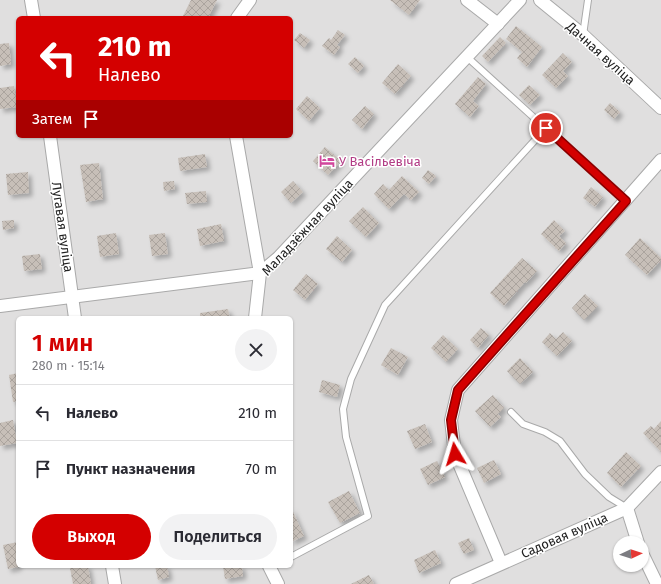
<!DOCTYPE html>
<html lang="ru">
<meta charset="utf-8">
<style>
:root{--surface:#fff;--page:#f2f2f3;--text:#2b2b33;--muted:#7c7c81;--line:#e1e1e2;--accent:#d40000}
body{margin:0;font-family:"Fira Sans",sans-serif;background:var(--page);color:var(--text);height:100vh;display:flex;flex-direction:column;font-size:15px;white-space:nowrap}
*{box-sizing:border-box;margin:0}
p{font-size:13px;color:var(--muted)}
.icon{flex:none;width:22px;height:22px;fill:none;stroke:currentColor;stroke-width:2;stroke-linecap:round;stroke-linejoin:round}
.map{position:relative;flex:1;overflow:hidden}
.side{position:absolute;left:16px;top:316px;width:277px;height:252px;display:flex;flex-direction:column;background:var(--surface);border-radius:6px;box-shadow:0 1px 3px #0004}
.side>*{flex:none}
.guide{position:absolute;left:16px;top:16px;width:277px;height:122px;border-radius:6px;box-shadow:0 1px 3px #0004;background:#d40000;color:#fff;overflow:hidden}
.needle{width:26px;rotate:86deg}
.buttons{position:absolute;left:613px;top:536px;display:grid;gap:8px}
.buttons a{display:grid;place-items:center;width:36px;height:36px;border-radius:50%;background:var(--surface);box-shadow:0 1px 3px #0004;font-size:20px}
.pin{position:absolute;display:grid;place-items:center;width:34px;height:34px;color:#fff;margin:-17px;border:2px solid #fff;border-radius:50%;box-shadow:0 1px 4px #0007}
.me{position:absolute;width:44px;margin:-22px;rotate:353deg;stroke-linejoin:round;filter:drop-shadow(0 0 3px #0008)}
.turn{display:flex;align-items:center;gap:14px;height:84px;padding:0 16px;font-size:18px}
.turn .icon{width:52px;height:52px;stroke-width:2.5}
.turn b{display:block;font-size:28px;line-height:34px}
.then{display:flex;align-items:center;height:38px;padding:0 16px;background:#0003;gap:8px;font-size:15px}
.round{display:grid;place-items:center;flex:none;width:42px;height:42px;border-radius:21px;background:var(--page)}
.summary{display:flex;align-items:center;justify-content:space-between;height:68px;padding:0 16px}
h1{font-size:24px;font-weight:600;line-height:30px;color:var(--accent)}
.button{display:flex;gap:8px;margin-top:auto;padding:8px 16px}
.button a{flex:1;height:46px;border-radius:24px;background:var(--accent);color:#fff;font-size:16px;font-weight:600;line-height:46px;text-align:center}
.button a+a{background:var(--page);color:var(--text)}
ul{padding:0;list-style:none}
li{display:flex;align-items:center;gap:12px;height:56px;padding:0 16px;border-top:1px solid var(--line)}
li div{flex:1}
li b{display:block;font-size:15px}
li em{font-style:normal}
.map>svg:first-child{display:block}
.residential{fill:#e0dfdf;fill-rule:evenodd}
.building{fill:url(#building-cross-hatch);filter:url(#shadow)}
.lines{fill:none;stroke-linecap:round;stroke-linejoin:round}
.service-casing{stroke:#a9a9a9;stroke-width:8}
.minor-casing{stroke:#a9a9a9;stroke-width:14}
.service{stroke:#fff;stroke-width:6}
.minor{stroke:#fff;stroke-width:12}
.route-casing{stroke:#8a0000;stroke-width:10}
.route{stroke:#d40000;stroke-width:7}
.labels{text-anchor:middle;stroke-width:3;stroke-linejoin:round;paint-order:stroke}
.street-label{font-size:13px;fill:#222;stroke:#fff}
.hotel-label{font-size:13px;fill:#b23c85;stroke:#fff;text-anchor:start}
</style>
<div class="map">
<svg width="661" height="584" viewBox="0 0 661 584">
<defs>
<pattern id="building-cross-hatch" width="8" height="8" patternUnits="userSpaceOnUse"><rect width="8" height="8" fill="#c7bfb8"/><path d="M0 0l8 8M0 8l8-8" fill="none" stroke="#aba49e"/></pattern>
<filter id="shadow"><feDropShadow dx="3.5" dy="3.5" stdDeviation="2" flood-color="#0004"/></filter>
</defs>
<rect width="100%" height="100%" fill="#f2efe9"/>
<path class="residential" d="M0 0H661V584H0ZM18 18H291V136H18ZM18 318H291V566H18ZM620 543H642V565H620Z"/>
<g class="building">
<path d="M191 0H217L208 18H182Z"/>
<path d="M390 0H420L409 15Z"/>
<path d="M516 26 542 47 527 67 517 58 522 52 506 39Z"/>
<path d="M338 30 345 35 337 45 340 47 334 55 322 46 329 38 331 40Z"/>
<path d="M300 33 310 40 304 48 294 40Z"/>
<path d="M500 37 506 43 488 62 482 56Z"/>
<path d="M9 43 11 64 0 66V44Z"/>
<path d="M563 53 572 62 563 71 568 76 556 88 542 75Z"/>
<path d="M355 57 364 66 358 73 348 64Z"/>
<path d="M398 64 411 76 395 94 382 83Z"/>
<path d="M478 77 486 84 473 101 479 106 470 117 455 104Z"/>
<path d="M529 85 540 95 530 105 519 95Z"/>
<path d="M14 86 17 107 0 109V88Z"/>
<path d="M307 96 320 108 309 121 296 109Z"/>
<path d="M610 103 620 112 614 119 604 110Z"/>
<path d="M365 106 374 114 362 129 352 120Z"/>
<path d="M325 147 341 161 328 175 313 161Z"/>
<path d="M205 154 207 167 180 171 178 158Z"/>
<path d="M99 163 103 199 86 202 80 165Z"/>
<path d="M428 170 436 176 429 184 422 178Z"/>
<path d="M28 172 29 193 8 195 6 174Z"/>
<path d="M402 176 419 192 411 200 404 194 389 209 374 194 383 184 389 190Z"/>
<path d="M174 181 175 189 164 191 163 182Z"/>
<path d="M293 181 303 192 291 203 281 192Z"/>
<path d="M591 187 603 197 595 207 583 198Z"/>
<path d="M206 191 207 202 187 204 185 193Z"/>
<path d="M363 207 379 223 366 237 349 221Z"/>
<path d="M14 220V228L3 230 2 221Z"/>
<path d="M554 220 565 231 559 236 566 243 559 251 541 234Z"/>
<path d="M221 224 224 241 200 246 197 229Z"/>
<path d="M116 233 119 254 100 257 97 236Z"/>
<path d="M165 233 168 254 152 256 149 235Z"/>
<path d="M337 236 352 250 342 262 326 249Z"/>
<path d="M640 238 661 258V260L647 275 625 255Z"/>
<path d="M40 254 42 269 24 271 22 256Z"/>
<path d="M522 258 537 271 526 283 525 282 504 306 490 293Z"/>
<path d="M306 274 318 284 305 300 293 290Z"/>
<path d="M585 294 598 306 584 320 572 308Z"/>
<path d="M228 309 230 318H200V313Z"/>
<path d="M481 328 489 335 478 348 470 340Z"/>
<path d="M563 332 572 341 557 356 542 342 550 333 556 339Z"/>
<path d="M443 335 458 349 446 362 431 348Z"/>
<path d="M391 348 408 357 398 375 381 365Z"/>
<path d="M520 358 533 372 520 384 507 371Z"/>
<path d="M18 373V401L13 402 9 375Z"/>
<path d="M322 380 340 385 337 397 319 392Z"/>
<path d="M493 395 504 408 498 414 501 417 490 427 475 411Z"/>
<path d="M13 420 17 443 0 446V423Z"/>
<path d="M661 421V452L643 433 651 426 654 429Z"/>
<path d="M425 424 432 442 415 449 407 431Z"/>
<path d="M626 452 641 466 621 487 607 473Z"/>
<path d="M494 460 501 474 484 483 477 468Z"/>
<path d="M437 461 445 477 428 485 420 469Z"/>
<path d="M349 491 360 513 340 523 328 502Z"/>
<path d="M291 507 304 536 291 542Z"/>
<path d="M469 538 474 550 464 554 458 543Z"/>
<path d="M18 542V567L8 569 3 545Z"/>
<path d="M435 550 441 563 419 573 414 560Z"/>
<path d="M80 566H88L91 584H73L70 568Z"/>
<path d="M155 566H167L169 577 158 580Z"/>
<path d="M223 566H242L243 576 225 579Z"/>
<path d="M369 575 374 584H351Z"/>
</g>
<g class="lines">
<defs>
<g id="service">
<path d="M583 35 588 0"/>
<path d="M467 57 626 201"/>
<path d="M511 412 523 424 545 432 560 441 585 474 609 497 627 508"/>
<path d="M291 557 368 516 346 437 343 409 351 379 385 305 546 128"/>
</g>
<g id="minor">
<path d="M31 0 34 18"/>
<path d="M467 0 498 24"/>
<path d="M540 0 583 35 661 108"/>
<path d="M237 18 250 0"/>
<path d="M50 136 75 318"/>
<path d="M0 306 260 273 236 136"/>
<path d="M255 318 260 273 278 258 520 0"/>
<path d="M627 508 638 543"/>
<path d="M642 553 657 584"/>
<path d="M501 563 455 454 451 420 458 390 661 160"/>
<path d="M112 566 115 584"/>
<path d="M269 566 278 584"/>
<path d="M456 584 627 508 661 472"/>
</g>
</defs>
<use href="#service" class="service-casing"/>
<use href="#minor" class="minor-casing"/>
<use href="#service" class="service"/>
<use href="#minor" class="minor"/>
</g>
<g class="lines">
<defs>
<path id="route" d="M455 454 451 420 458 390 626 201 546 128"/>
</defs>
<use href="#route" class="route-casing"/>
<use href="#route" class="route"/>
</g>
<defs>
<symbol id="hotel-bare" viewBox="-9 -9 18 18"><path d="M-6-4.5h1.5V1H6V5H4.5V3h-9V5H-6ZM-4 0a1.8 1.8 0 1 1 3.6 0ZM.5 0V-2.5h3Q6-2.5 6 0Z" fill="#d1479c" stroke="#fff" stroke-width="2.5" paint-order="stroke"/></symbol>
</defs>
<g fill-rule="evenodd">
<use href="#hotel-bare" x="316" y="150" width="22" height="22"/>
</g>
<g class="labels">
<g class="street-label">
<text transform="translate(601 53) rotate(42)" y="5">Дачная вуліца</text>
<text transform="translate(63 227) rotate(82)" y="5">Лугавая вуліца</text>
<text transform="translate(307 227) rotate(-47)" y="5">Маладзёжная вуліца</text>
<text transform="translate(564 535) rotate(-24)" y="5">Садовая вуліца</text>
</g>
<g class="hotel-label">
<text x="339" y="166">У Васільевіча</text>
</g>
</g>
</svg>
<div class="buttons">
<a><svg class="needle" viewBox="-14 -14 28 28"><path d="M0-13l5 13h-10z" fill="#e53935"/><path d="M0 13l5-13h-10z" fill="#7c7c81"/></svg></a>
</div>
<div class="pin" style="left:546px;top:128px;background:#d93025"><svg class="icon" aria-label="arrive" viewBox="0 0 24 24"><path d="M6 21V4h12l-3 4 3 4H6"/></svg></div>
<svg class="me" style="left:455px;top:454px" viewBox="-20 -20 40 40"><path d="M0-17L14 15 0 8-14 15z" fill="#d40000" stroke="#fff" stroke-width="4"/></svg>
<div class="guide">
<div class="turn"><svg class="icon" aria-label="left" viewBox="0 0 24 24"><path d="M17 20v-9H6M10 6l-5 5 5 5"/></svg><div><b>210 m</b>Налево</div></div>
<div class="then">Затем<svg class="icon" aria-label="arrive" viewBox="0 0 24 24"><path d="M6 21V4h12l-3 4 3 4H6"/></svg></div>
</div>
<section class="side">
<div class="summary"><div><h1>1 мин</h1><p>280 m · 15:14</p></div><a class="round"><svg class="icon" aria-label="close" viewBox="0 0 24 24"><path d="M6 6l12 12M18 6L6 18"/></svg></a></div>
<ul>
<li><svg class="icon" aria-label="left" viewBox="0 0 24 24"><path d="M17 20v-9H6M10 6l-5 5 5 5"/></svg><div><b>Налево</b></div><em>210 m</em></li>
<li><svg class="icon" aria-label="arrive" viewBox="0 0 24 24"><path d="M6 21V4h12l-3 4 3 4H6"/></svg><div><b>Пункт назначения</b></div><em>70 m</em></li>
</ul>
<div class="button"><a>Выход</a><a>Поделиться</a></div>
</section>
</div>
